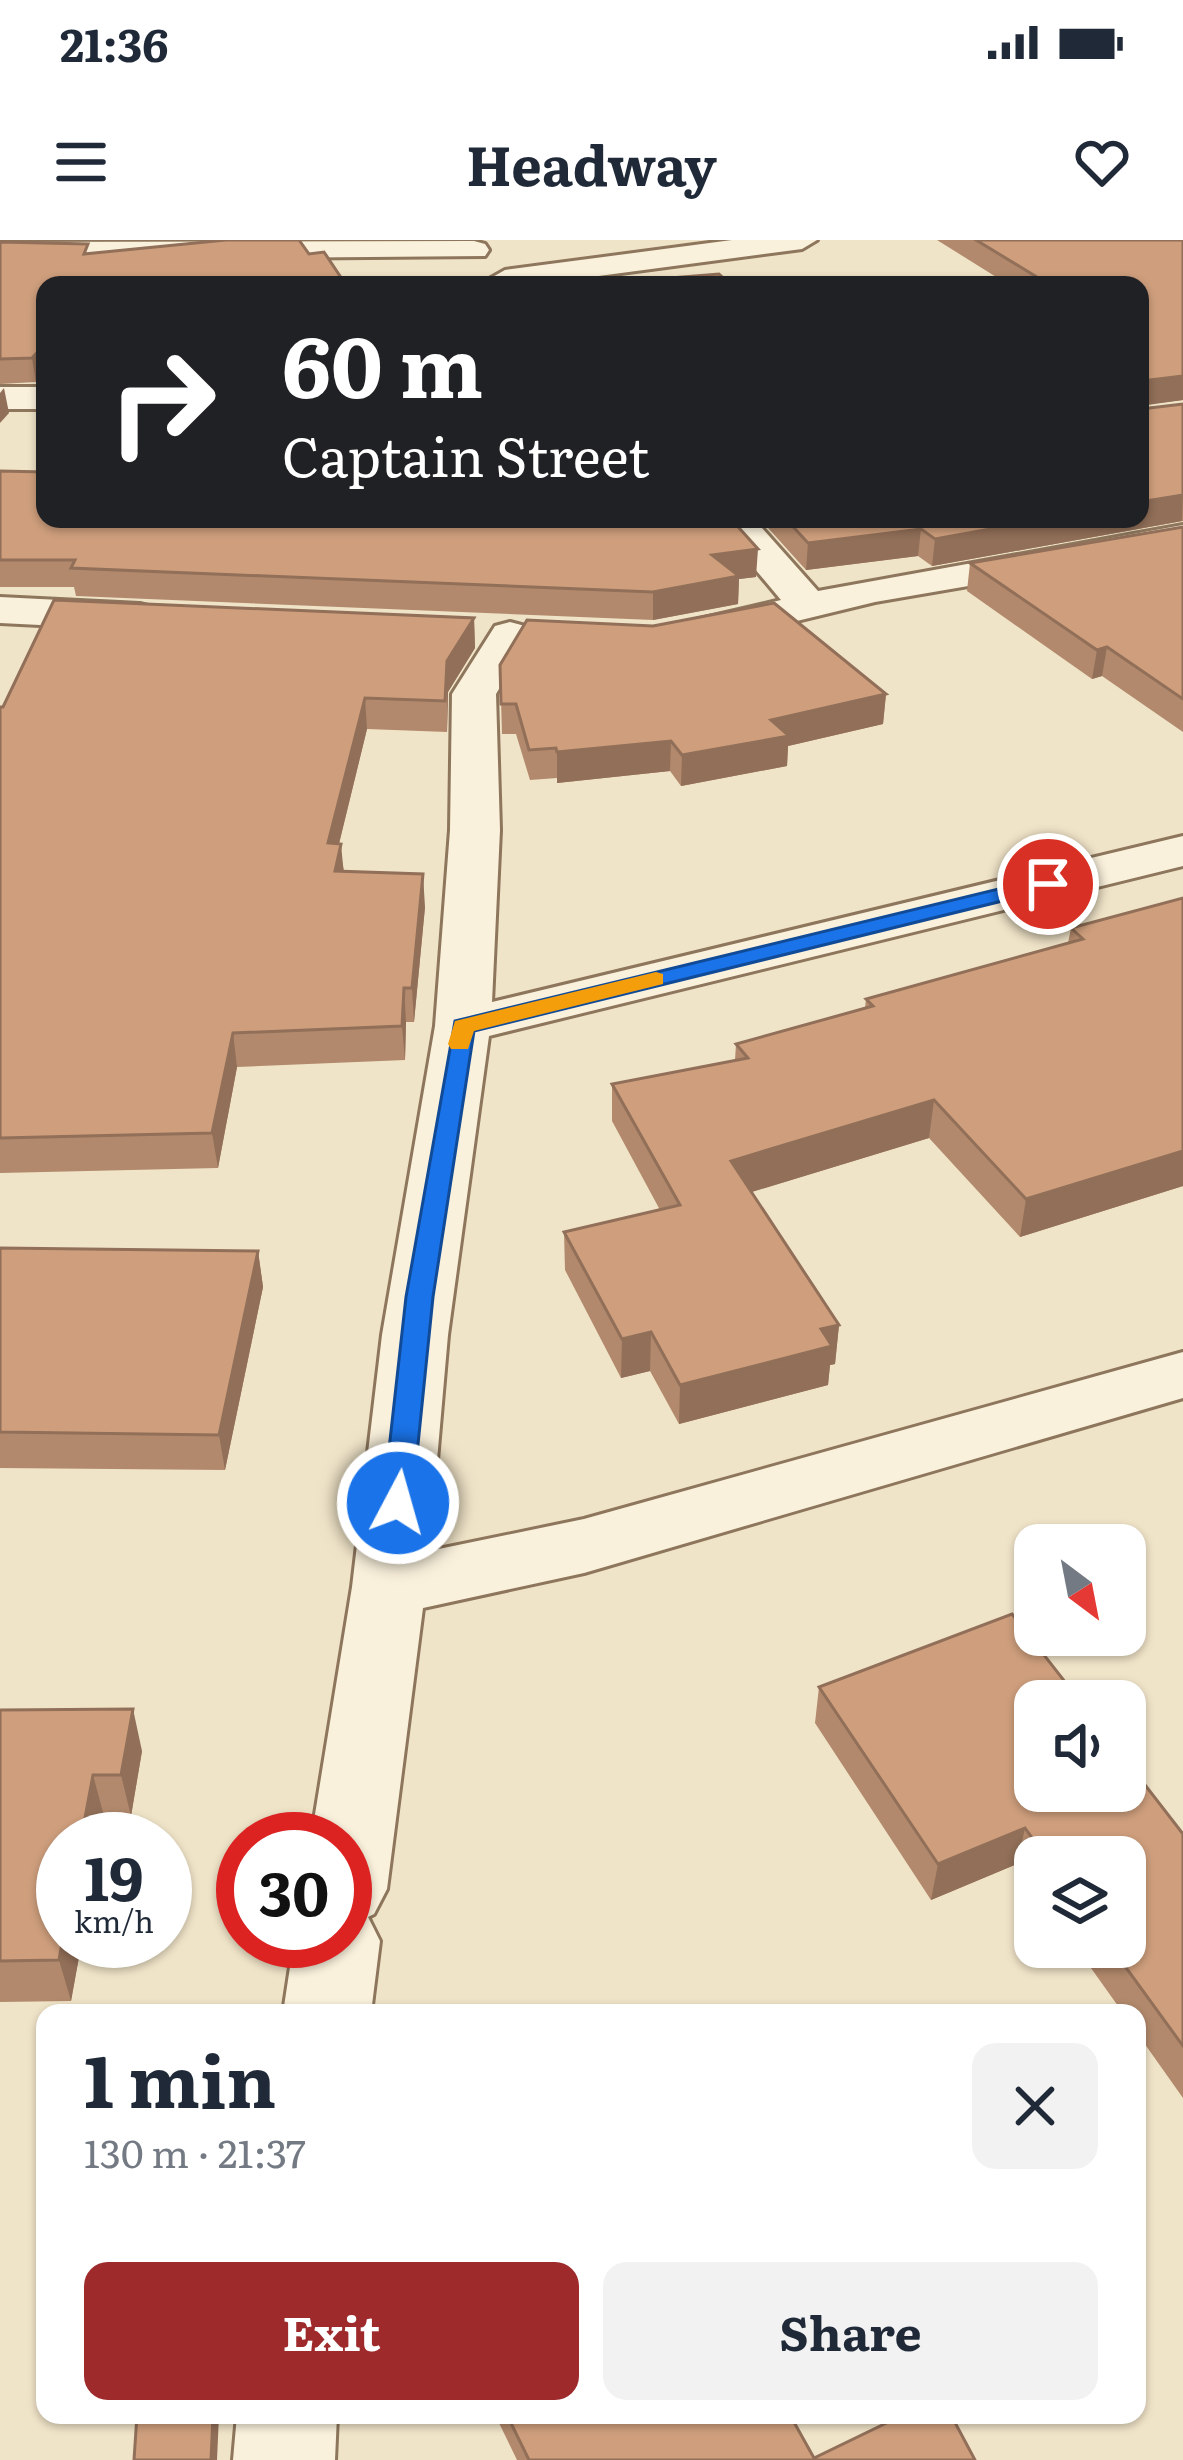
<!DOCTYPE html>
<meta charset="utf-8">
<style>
:root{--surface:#fff;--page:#f2f2f3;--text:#1f2937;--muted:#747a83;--accent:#9e2a2b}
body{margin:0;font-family:Literata,serif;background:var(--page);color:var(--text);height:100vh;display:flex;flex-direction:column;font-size:45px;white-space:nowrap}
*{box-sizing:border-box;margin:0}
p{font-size:39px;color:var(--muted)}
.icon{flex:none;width:66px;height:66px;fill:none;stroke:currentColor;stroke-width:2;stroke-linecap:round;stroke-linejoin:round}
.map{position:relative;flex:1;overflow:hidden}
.panel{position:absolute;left:36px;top:1764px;width:1110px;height:420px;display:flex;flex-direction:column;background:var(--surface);border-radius:24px;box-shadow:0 3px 9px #0004}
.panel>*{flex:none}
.guide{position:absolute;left:36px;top:36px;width:1113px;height:252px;border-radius:24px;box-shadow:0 3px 9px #0004;background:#202124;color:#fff;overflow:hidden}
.needle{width:78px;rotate:148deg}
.controls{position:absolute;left:1014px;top:1284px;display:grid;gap:24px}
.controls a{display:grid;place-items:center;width:132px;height:132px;border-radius:24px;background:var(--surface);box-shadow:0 3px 9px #0004;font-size:60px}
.speed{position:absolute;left:36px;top:1572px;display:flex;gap:24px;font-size:60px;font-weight:700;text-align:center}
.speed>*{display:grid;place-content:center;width:156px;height:156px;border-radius:50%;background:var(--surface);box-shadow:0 3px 9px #0004;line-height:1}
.speed small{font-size:30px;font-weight:400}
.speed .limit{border:18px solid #d22;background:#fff;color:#111}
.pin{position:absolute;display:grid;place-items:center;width:102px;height:102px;color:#fff;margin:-51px;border:6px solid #fff;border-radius:50%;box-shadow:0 3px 12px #0007}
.me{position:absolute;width:132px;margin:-66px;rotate:6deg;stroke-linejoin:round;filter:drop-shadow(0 0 9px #0008)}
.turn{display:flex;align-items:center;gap:42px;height:252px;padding:0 48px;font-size:54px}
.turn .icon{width:156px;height:156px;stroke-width:2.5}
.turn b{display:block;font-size:84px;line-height:102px}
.round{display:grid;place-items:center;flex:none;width:126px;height:126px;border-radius:24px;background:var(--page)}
.overview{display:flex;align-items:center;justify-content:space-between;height:204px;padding:0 48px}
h1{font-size:72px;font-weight:700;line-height:90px}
.action{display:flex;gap:24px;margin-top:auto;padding:24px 48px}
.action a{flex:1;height:138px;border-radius:24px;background:var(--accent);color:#fff;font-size:48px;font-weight:700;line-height:138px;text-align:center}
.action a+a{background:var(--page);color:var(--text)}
.status{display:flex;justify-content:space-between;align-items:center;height:84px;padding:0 60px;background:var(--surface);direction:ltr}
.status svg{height:33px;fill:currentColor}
header{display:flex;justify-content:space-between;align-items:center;height:156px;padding:0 48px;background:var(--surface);font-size:54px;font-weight:700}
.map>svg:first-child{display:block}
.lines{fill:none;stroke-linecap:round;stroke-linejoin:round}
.street-casing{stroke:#8d765c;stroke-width:6}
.street{fill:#faf1dc;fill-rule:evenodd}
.wall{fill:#b2896c}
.shaded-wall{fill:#916f58}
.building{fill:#cf9f7d;stroke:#916f58;stroke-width:3}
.route{fill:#1a73e8;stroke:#114b97;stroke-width:3}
.slow{fill:#f59e0b}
</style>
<div class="status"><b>21:36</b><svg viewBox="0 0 49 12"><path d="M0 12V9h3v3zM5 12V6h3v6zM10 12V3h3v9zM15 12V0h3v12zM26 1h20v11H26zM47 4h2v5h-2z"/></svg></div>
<header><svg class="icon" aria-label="menu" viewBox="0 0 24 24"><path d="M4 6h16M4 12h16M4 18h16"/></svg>Headway<svg class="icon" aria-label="heart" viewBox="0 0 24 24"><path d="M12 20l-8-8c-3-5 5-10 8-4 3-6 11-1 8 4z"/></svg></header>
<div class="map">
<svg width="1183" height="2220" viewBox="0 0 1183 2220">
<rect width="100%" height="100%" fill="#f0e4c8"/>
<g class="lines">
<defs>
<g id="street">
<path d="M732 0H817L802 9 531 45H493L489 39 505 30Z"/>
<path d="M474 1 485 4 489 10 485 16 0 20V2Z"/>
<rect x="0" y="147" width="45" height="22"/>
<path d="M713 279H754L818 351 1183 285V309L875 362 698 405 683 401 677 392 683 383 781 360Z"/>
<path d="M0 357 140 364 155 368 161 377 155 386 140 390 0 383Z"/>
<path d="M510 382 525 386 531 395 496 454 500 590 492 762 1183 596V626L489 796 448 1095 429 1311 584 1279 1183 1112V1158L584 1333 423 1368 387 1649 374 1674 368 1677 380 1701 371 1773H283L294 1701H345V1599H311L352 1347 382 1095 435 786 450 590 452 454 495 386Z"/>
<path d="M237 2175H337L335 2220H233Z"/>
</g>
</defs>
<use href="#street" class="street-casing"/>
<use href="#street" class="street"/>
</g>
<g class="wall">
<path d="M937 0H1183V160L1141 165V169L1183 164V281L932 326 918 316 806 330 760 279H1140V45H1009Z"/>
<path d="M0 2 89 14H309L45 45V133L36 142 0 144Z"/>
<path d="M0 231 756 337 739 339 738 364 653 380 76 356 74 347H0Z"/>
<path d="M1183 287V492L1102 436 1092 439 967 351 970 323Z"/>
<path d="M474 378 475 408 448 452 447 492 367 489 339 604 344 631 425 667 414 782H406L405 820 237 827 218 928 0 933V467Z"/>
<path d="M500 425 886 454 883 484 788 506 787 526 681 546 670 531 557 543V538L530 540 516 494H502Z"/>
<path d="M1183 658V946L1020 997 929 898 751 952 839 1085 835 1124 830 1125 828 1145 679 1184 650 1131 621 1138 565 1030 564 992 660 970 612 881V844L735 820 736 804 865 768 866 759 1068 703 1071 688Z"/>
<path d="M0 1008 258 1011 263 1047 225 1230 0 1228Z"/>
<path d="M819 1447 1183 1594V1858L1137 1793V1773H1123L1076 1707H1125V1617H1035V1649L1017 1624 931 1660 815 1483Z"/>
<path d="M0 1470 142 1511 131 1576H104L71 1761 0 1762Z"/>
<path d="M499 2175H790L814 2218 975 2220H517L499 2183Z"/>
</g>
<g class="shaded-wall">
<path d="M45 104V133L36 142 32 118Z"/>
<path d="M1183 136V160L1140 166 1141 141Z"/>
<path d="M4 148 9 173 0 183V153Z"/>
<path d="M1183 255 1182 281 932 326 935 299 1046 279H1140V262Z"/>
<path d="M921 289 918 316 806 330 808 303Z"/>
<path d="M758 309 756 337 739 339 738 364 653 380V352L712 315Z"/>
<path d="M474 378 475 408 448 452 447 492V421Z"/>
<path d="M1107 407 1102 436 1092 439 1097 410Z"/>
<path d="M886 454 883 484 788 506 787 526 681 546 682 515 771 480Z"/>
<path d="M365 458 367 489 331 636 328 603Z"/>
<path d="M671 501 670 531 557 543V512Z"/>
<path d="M341 604 344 636 335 631Z"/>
<path d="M423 634 425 667 414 782 412 748Z"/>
<path d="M404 748 406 782 405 820 402 786Z"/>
<path d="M233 793 237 827 218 928 212 893Z"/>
<path d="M934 860 929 898 729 959 731 921Z"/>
<path d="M1183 911V946L1020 997 1026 959Z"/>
<path d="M258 1011 263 1047 225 1230 219 1195Z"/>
<path d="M839 1085 835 1124 830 1125 828 1145 679 1184 680 1145 821 1089Z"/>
<path d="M651 1092 650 1131 621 1138 622 1099Z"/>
<path d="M133 1469 142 1511 131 1576 121 1535Z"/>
<path d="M93 1535 104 1576 100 1599H81Z"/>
<path d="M1025 1588 1017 1624 931 1660 938 1624Z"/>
<path d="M63 1701H82L71 1761 59 1720Z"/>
<path d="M213 2175H219L217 2220H211Z"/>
</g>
<g class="building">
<path d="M226 0H299L309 14 324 12 346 45H45V104L32 118 0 119V2L88 4 84 14Z"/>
<path d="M976 0H1183V136L1141 141V169L1183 164V255L1140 262V45H1050Z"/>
<path d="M719 34 731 45H584Z"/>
<path d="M0 231 45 232V279H731L758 309 712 315 739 336 653 352 71 328 75 320H0Z"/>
<path d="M786 279H1046L935 299 921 289 808 303Z"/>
<path d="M1183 287V459L1107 407 1097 410 970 323Z"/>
<path d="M54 360 474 378 447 421 445 461 365 458 328 603 341 604 335 631 423 634 412 748H404L402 786 233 793 212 893 0 898V467H3Z"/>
<path d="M774 363 886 454 771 480 789 496 682 515 671 501 557 512 556 508 529 510 516 464H501L500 425 527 380 653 386Z"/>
<path d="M1183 658V911L1026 959 934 860 731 921 839 1085 821 1089 832 1106 680 1145 651 1092 622 1099 564 992 680 965 612 844 748 818 736 804 873 766 866 759 1083 699 1071 688Z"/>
<path d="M0 1008 258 1011 219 1195 0 1192Z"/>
<path d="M1012 1374 1080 1461H1035V1551H1125V1519L1183 1594V1806L1111 1707H1125V1617H1046L1025 1588 938 1624 819 1447Z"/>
<path d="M133 1469 121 1535H93L81 1599H63V1697L59 1720 0 1721V1470Z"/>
<path d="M137 2175H213L211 2220H134Z"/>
<path d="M507 2175H790L814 2218 903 2175H951L975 2220H529Z"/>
</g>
<path class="route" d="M1048 637 1058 644 1055 648 474 791 433 1057 412 1263 408 1271H387L383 1263 406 1057 455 781Z"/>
<path class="slow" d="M656 732 663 734V744L474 791 468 809H451L448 804 455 781Z"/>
</svg>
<div class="controls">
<a><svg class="needle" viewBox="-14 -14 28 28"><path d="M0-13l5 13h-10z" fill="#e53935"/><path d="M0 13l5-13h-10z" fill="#747a83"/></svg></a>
<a><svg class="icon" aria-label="sound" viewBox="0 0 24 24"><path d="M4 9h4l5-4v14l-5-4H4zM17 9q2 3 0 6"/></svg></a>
<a><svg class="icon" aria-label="layers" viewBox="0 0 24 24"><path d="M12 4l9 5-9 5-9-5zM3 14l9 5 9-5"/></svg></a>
</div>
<div class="speed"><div>19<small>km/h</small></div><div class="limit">30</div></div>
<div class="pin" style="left:1048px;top:644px;background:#d93025"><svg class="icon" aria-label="arrive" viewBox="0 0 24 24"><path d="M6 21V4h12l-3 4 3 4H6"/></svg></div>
<svg class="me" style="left:398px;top:1263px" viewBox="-20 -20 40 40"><circle r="17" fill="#1a73e8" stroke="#fff" stroke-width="3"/><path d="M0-11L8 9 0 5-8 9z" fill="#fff"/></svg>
<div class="guide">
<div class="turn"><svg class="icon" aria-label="right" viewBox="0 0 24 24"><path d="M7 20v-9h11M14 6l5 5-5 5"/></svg><div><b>60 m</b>Captain Street</div></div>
</div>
<section class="panel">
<div class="overview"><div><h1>1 min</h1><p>130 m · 21:37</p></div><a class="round"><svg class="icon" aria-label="close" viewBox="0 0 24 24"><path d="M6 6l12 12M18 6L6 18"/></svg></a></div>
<div class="action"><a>Exit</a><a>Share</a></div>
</section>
</div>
